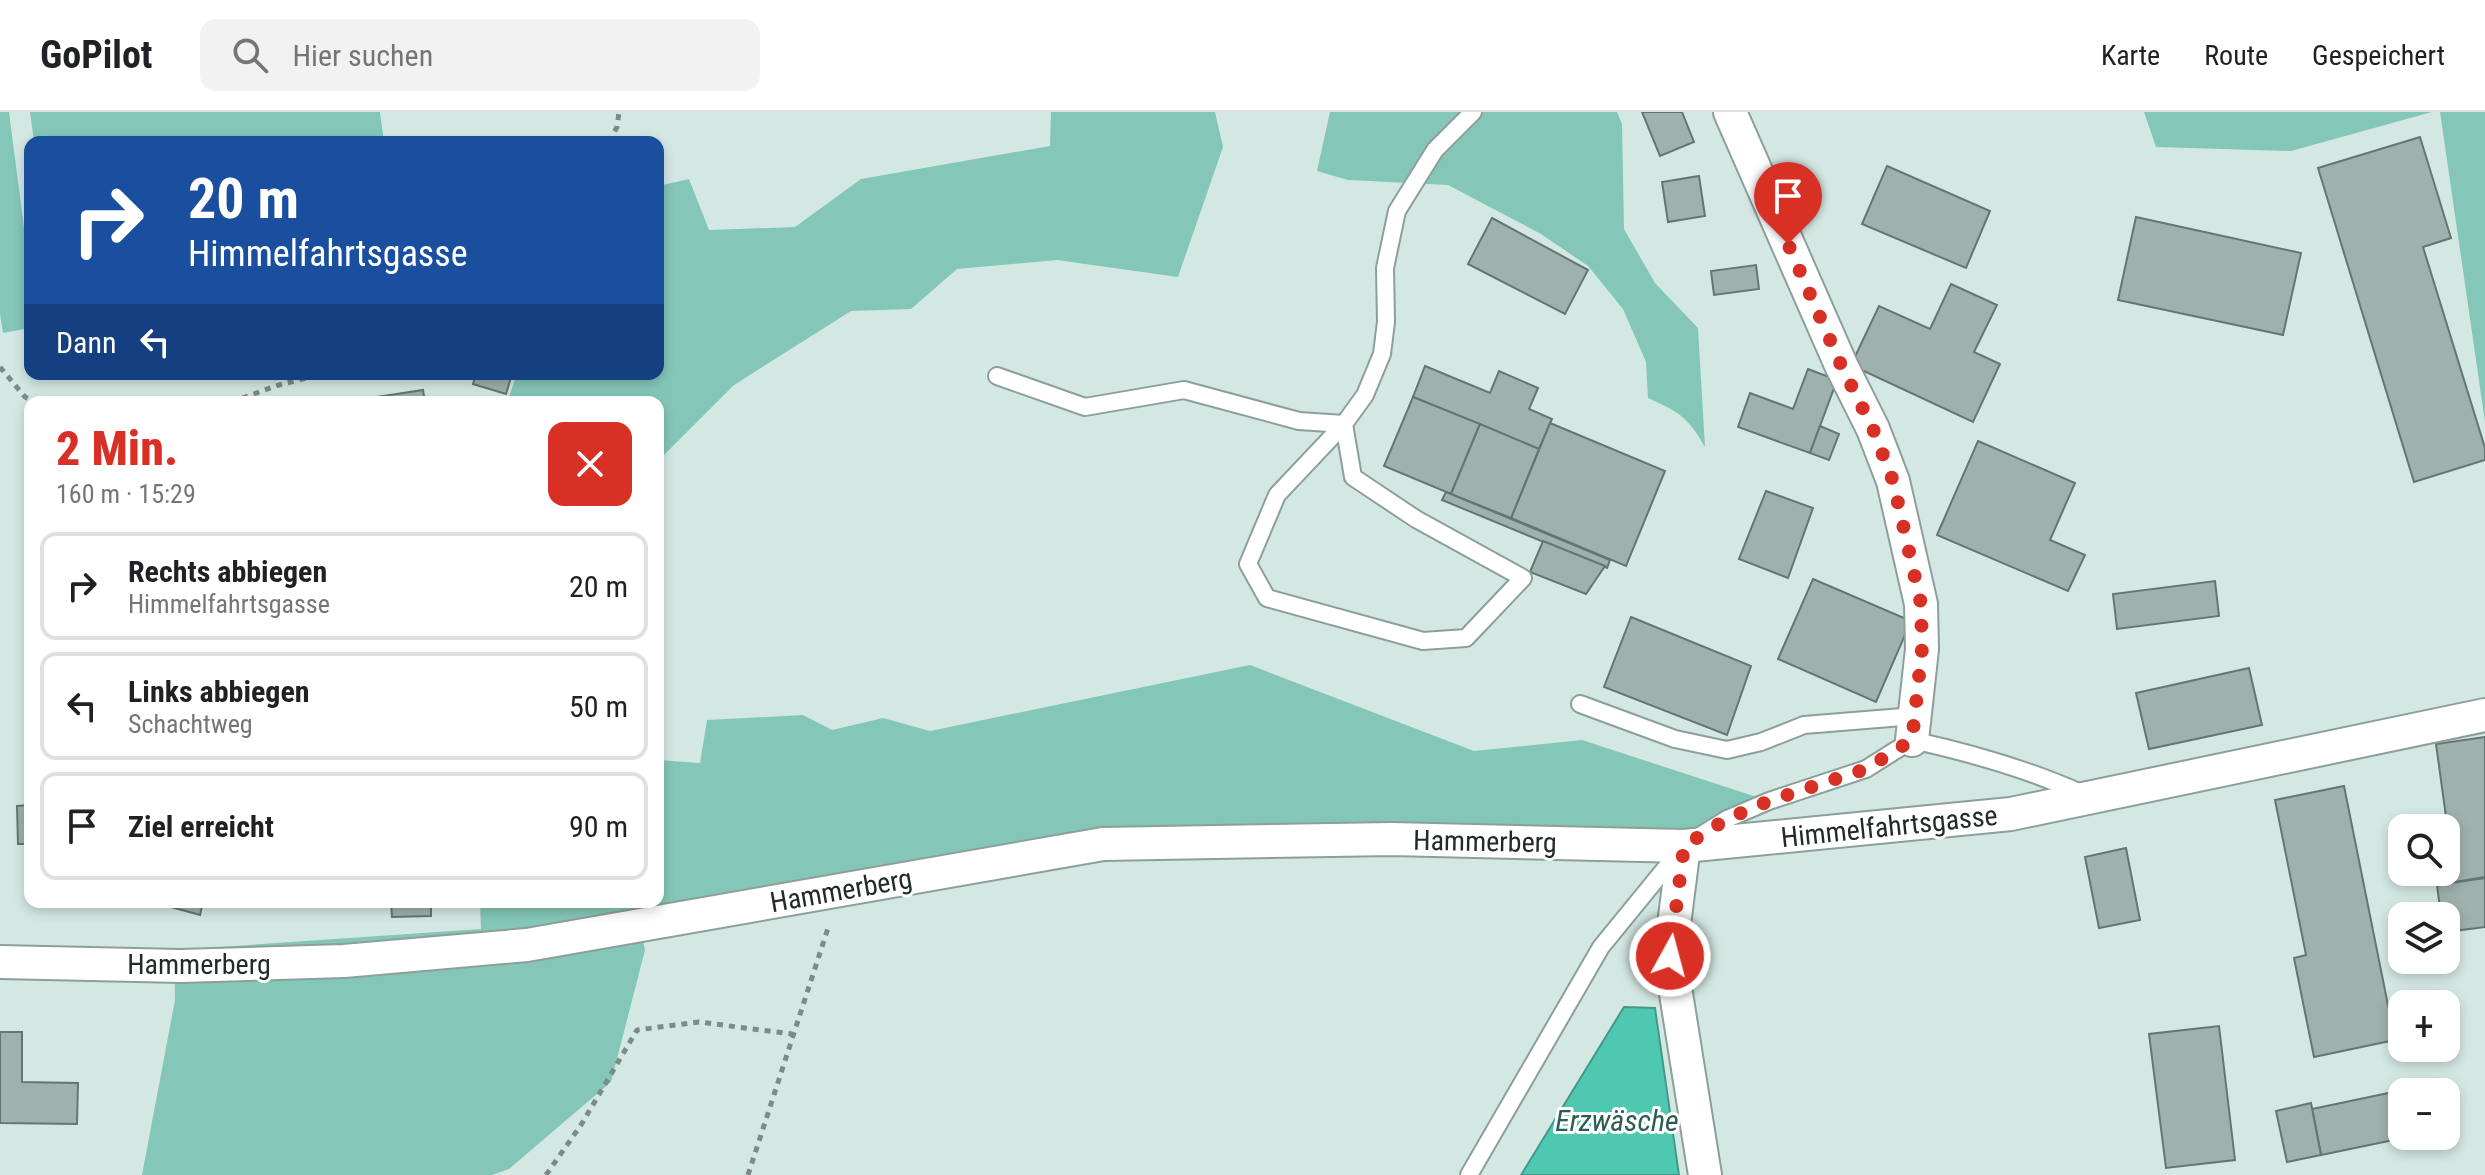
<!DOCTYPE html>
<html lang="de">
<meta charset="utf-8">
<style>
:root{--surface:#fff;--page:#f2f2f2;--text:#202124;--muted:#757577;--line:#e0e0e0;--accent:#d93025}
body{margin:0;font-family:"Roboto Condensed",sans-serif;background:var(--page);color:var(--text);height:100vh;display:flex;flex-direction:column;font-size:30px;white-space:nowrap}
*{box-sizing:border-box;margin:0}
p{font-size:26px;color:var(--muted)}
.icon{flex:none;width:44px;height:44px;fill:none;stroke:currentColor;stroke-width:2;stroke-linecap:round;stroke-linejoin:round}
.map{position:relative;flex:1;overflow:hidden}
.side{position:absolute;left:24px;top:284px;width:640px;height:512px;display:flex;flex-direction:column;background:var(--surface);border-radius:16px;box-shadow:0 4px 12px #0003}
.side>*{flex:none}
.guide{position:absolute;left:24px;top:24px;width:640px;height:244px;border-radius:16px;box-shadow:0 4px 12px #0003;background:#1a4fa0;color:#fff;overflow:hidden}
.fabs{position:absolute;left:2388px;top:702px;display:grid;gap:16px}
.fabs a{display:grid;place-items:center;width:72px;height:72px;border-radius:16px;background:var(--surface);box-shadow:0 4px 12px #0003;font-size:40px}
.pin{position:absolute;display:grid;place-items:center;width:68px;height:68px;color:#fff;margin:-82px -34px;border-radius:50% 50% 50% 0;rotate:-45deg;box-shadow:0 0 8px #0007}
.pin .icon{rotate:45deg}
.me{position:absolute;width:88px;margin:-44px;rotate:7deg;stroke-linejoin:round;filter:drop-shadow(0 0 6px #0008)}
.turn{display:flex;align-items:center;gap:28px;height:168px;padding:0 32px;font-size:36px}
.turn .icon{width:104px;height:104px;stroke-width:2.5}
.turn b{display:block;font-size:56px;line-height:68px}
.then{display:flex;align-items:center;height:76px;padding:0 32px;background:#0003;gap:16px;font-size:30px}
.round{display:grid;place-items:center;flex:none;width:84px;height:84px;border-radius:16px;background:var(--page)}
.summary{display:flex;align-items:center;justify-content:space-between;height:136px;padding:0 32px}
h1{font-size:48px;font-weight:800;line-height:60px;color:var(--accent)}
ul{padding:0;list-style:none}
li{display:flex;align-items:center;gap:24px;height:108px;margin:0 16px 12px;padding:0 16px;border:4px solid var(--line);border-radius:16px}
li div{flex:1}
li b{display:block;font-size:30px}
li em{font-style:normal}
header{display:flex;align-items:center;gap:48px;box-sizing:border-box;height:112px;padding:0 40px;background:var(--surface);border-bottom:2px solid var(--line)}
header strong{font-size:38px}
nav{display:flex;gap:44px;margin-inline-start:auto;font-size:28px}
.search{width:560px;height:72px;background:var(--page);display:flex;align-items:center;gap:20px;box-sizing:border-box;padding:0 28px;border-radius:16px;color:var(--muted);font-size:30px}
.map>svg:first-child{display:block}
.green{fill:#84c7b8}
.water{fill:#4fc8b2;stroke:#429989;stroke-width:2}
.building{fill:#9eb1ad;stroke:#647671;stroke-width:2}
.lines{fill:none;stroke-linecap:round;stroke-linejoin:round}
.lane-casing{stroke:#8c9f9a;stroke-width:20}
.street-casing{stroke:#8c9f9a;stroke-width:36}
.path{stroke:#7d8b87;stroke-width:5;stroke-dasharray:6 6;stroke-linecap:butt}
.lane{stroke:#fff;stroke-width:16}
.street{stroke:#fff;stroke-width:32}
.route{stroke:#d93025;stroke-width:14;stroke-dasharray:0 25.2}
.labels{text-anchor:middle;stroke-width:6;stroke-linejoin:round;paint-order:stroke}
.street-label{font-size:28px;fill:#232b29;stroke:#fff}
.water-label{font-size:30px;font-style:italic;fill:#2b5d54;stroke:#fff}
</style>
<header>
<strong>GoPilot</strong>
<div class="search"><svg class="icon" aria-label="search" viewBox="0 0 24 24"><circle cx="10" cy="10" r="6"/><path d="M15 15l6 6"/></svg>Hier suchen</div>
<nav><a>Karte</a><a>Route</a><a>Gespeichert</a></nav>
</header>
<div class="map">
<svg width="2485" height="1063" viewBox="0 0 2485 1063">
<rect width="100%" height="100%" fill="#d4e8e3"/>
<g class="green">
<path d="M0 0H9L30 162V216L3 221 0 202Z"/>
<path d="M30 0H380L384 30H34Z"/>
<path d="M1051 0H1215L1223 35 1178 165 1057 148 957 157 911 197 851 199 734 273 658 349V290H507L517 262H658V74L689 67 709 118 795 115 861 67 1050 34Z"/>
<path d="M1330 0H1617L1622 12 1624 117 1655 171 1698 216 1705 335C1688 305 1679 300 1648 286L1646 250 1623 197 1588 154 1541 122 1448 73 1348 68 1317 59Z"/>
<path d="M2144 0H2432L2291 39 2156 35Z"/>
<path d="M2440 0H2485V310Z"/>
<path d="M1250 553 1474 639 1582 628 1769 689 1684 734 1103 732 640 814 645 838 611 970 509 1057 492 1063H142L175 888 174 838 481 817 480 790H658V648L700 651 707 608 803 603 832 618 883 606 930 619Z"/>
</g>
<path class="water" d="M1624 895 1655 896 1679 1063H1521Z"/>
<g class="building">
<path d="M1642 0H1682L1694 30 1660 44Z"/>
<path d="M2420 25 2451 126 2423 135 2485 336V348L2414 370 2318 56Z"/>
<path d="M1887 54 1990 99 1966 156 1862 112Z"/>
<path d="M1699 64 1705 104 1668 110 1662 70Z"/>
<path d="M2136 105 2301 141 2283 223 2118 188Z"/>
<path d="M1492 106 1588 158 1565 202 1468 152Z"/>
<path d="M1756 153 1759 177 1714 183 1711 159Z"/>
<path d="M1951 172 1997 193 1974 240 2000 252 1973 310 1851 253 1879 194 1930 217Z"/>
<path d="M1425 254 1490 281 1499 259 1538 276 1529 297 1552 307 1539 337 1413 285Z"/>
<path d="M1808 257 1837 268 1810 341 1738 315 1750 281 1793 297Z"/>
<path d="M476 262H512L506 282 473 272Z"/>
<path d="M423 278 425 290H371L370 286Z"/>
<path d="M1413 285 1480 312 1451 382 1384 354Z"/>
<path d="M1550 311 1665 359 1626 454 1511 406Z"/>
<path d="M1480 312 1539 337 1511 406 1451 382Z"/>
<path d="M1820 314 1839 322 1829 348 1810 341Z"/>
<path d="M1978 329 2075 371 2050 428 2085 443 2068 479 1937 423Z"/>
<path d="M1766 379 1813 396 1788 466 1739 447Z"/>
<path d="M1446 380 1610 448 1607 456 1442 388Z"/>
<path d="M1543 429 1605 454 1586 482 1530 460Z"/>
<path d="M1813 467 1911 509 1876 590 1778 547Z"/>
<path d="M2215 469 2219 504 2117 517 2113 482Z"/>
<path d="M1631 505 1751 554 1727 623 1604 575Z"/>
<path d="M2249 556 2262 613 2149 637 2136 581Z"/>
<path d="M2485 625V765L2455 770 2436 632Z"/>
<path d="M2344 674 2395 928 2314 945 2294 846 2306 843 2275 688Z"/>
<path d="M30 693V732H18L17 694Z"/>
<path d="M2126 736 2140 808 2099 816 2085 745Z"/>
<path d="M2485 766V815L2446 820V804H2441L2437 773Z"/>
<path d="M153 790H203L200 803Z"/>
<path d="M391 790H431V804L392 805Z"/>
<path d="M2219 914 2235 1048 2166 1056 2149 922Z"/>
<path d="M0 920H22V970L78 971 77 1012 0 1011Z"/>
<path d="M2398 979 2402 997V1024L2408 1025 2321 1043 2312 997Z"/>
<path d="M2311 991 2321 1043 2287 1050 2276 999Z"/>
</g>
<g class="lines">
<defs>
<g id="lane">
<path d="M997 264 1085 295 1184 278 1299 309 1344 312 1365 283 1382 242 1386 210 1385 156 1397 99 1435 38 1473 0"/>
<path d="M1344 312 1353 365 1416 407 1523 466 1466 526 1423 529 1267 486 1248 452 1277 383Z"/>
<path d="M1580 592 1675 627 1727 638 1761 630 1804 613 1915 604"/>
<path d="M1698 725 1727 707 1769 689 1866 657 1912 628C1971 641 2028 657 2083 682"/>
<path d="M1469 1063 1601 835 1677 742"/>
</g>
<g id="street">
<path d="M1730 0 1841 253 1873 317 1893 369 1921 492 1922 537 1912 628"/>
<path d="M1684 734 1670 844 1705 1063"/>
<path d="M0 850 181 854 344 849 527 833 1103 732 1392 727 1684 734 2011 702 2485 603"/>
</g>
</defs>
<use href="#lane" class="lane-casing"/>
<use href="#street" class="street-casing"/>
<g class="path">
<path d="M609 30 617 15 619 0"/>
<path d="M0 255 25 285 35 290"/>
<path d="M231 290 279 273 322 262"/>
<path d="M546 1063 581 1013 637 918 699 910 792 922"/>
<path d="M748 1063 829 813"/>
</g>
<use href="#lane" class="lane"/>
<use href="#street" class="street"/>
</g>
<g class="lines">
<path class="route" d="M1670 844 1684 734 1727 707 1769 689 1866 657 1912 628 1922 537 1921 492 1893 369 1873 317 1841 253 1788 132"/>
</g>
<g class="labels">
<g class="street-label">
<text transform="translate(1889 714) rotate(-6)" y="10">Himmelfahrtsgasse</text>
<text transform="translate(1485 729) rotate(1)" y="10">Hammerberg</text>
<text transform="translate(841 778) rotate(-10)" y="10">Hammerberg</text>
<text x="199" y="862">Hammerberg</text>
</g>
<g class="water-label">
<text x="1617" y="1019">Erzwäsche</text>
</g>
</g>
</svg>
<div class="fabs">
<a><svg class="icon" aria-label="search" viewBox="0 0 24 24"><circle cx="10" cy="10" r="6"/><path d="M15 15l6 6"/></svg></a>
<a><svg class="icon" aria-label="layers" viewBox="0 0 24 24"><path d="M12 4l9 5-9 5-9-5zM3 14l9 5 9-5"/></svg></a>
<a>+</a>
<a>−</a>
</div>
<div class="pin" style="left:1788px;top:132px;background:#d93025"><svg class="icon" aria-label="arrive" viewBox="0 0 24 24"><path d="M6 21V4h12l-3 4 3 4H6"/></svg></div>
<svg class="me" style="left:1670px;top:844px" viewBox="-20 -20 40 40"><circle r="17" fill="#d93025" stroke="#fff" stroke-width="3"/><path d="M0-11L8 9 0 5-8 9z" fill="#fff"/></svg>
<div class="guide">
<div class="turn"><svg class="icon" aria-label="right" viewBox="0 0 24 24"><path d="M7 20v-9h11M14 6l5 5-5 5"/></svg><div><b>20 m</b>Himmelfahrtsgasse</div></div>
<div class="then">Dann<svg class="icon" aria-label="left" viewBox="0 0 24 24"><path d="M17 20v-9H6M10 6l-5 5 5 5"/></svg></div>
</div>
<section class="side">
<div class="summary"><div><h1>2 Min.</h1><p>160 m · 15:29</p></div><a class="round" style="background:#d93025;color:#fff"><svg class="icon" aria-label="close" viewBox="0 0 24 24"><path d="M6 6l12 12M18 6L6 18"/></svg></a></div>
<ul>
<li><svg class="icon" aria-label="right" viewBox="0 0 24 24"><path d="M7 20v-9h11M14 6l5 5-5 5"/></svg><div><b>Rechts abbiegen</b><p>Himmelfahrtsgasse</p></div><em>20 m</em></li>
<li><svg class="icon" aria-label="left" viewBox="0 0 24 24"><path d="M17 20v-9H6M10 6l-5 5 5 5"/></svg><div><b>Links abbiegen</b><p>Schachtweg</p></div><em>50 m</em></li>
<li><svg class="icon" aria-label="arrive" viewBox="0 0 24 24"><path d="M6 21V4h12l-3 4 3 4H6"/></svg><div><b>Ziel erreicht</b></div><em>90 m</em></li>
</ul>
</section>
</div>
